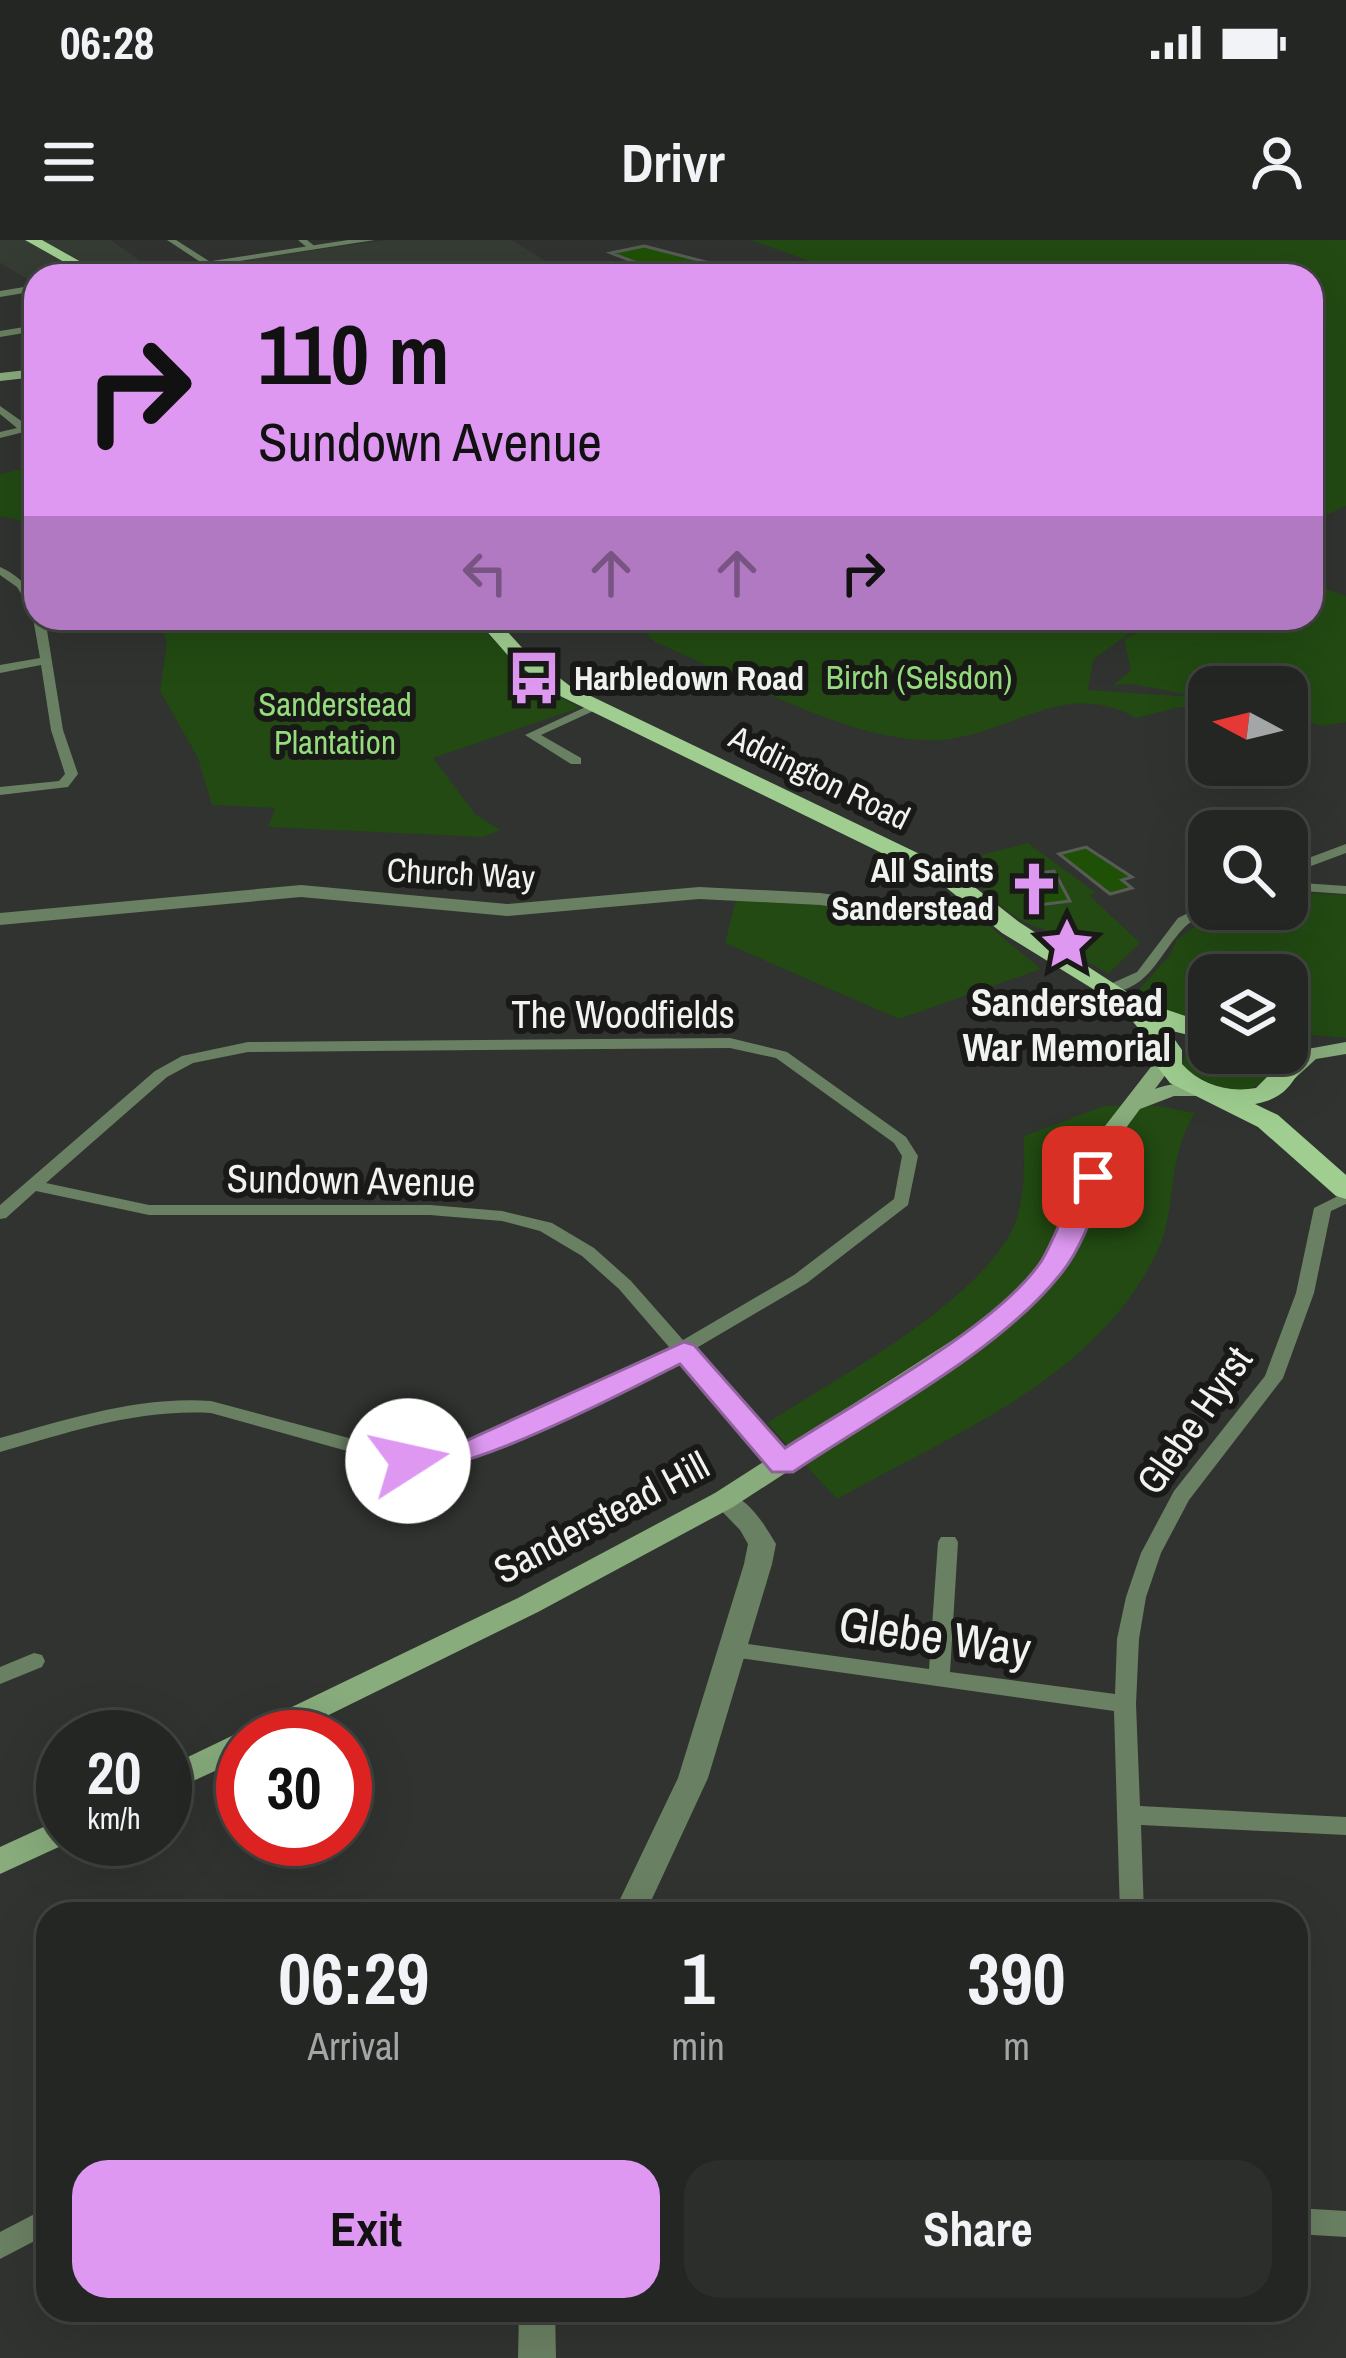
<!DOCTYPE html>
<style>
:root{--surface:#242623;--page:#2c2e2b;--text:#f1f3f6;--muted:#a3a5a6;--line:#414341;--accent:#de98f2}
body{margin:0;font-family:"Archivo Narrow",sans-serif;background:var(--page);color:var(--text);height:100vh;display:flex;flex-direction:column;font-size:45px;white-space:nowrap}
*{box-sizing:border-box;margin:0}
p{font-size:39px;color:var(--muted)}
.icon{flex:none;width:66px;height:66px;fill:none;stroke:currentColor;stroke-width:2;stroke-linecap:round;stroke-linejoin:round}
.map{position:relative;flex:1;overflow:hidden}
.panel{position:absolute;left:36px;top:1662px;width:1272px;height:420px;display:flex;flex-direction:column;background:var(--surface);border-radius:36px;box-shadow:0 12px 48px #0002,0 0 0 3px var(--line)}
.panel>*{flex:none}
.guide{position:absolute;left:24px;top:24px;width:1299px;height:366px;border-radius:36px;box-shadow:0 12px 48px #0002,0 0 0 3px var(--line);background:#de98f2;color:#111;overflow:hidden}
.needle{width:78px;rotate:277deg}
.fabs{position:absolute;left:1188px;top:426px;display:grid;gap:24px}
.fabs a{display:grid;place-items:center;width:120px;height:120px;border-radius:24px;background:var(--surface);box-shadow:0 12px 48px #0002,0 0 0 3px var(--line);font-size:60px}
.speed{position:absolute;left:36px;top:1470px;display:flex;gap:24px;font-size:60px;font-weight:700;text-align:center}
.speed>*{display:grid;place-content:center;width:156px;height:156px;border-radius:50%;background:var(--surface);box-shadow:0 12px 48px #0002,0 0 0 3px var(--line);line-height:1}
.speed small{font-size:30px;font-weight:400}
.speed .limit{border:18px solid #d22;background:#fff;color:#111}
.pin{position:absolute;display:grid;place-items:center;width:102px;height:102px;color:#fff;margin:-51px;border-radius:24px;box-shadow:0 6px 18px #0006}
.me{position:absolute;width:132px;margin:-66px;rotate:80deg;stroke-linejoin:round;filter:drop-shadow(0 0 9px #0008)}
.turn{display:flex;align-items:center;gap:42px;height:252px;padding:0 36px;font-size:54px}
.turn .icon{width:156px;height:156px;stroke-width:2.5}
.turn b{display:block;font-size:84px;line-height:102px}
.lanes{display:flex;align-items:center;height:114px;padding:0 36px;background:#0003;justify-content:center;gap:60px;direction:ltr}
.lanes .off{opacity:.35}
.eta{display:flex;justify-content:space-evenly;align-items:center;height:204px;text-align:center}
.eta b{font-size:72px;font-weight:800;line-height:84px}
.action{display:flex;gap:24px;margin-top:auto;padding:24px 36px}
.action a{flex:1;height:138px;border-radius:36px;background:var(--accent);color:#111;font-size:48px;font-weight:800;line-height:138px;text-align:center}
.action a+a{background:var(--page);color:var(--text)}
.status{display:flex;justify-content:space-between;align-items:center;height:84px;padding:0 60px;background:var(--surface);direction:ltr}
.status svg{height:33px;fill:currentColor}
header{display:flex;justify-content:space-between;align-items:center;height:156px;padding:0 36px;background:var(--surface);font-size:54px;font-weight:800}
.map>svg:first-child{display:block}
.built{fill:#353c33}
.green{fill:#224a12}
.building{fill:#1e5105;stroke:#585c57;stroke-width:3}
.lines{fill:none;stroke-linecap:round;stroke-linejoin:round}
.minor{fill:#6a8062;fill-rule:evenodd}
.tertiary{fill:#6a8062;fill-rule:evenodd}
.secondary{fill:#88ac7c;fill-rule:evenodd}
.primary{fill:#9fce90;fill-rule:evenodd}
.route{fill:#de98f2;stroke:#90639d;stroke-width:3}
.labels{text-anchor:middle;stroke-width:12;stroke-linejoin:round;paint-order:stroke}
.far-park-label{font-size:33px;fill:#95dc7d;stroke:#191a18}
.far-poi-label{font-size:33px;font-weight:bold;fill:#f1f3f1;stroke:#191a18;text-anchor:start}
.far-street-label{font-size:33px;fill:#f1f3f1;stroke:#191a18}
.poi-label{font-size:39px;font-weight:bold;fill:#f1f3f1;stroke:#191a18}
.street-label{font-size:39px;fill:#f1f3f1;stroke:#191a18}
.near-street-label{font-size:48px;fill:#f1f3f1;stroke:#191a18}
</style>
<div class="status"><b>06:28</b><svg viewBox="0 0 49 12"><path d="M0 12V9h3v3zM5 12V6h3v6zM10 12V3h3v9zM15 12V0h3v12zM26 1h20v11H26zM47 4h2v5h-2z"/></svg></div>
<header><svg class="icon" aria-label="menu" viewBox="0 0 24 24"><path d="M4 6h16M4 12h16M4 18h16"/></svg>Drivr<svg class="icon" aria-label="person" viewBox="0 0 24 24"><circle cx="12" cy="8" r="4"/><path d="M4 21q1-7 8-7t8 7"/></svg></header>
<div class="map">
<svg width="1346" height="2118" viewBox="0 0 1346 2118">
<rect width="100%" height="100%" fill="#30332f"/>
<g class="built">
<path d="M0 0H111L151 28 95 36H36V44L0 23Z"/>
<path d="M386 0H511L568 34 279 36 252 19Z"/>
</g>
<g class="green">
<path d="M751 0H1346V266L1311 282V36H851Z"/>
<path d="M36 226V284L0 276V234Z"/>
<path d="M1311 344 1346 356V482L1323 486 1287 477V447H1209V469L1180 467 1136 478C1065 438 1014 493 942 500 857 507 735 436 655 402L629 378H1142L1132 391 1093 420 1088 450 1207 458 1131 444 1113 445 1131 431 1124 399 1167 378H1311Z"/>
<path d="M159 378H471L534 441 579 468 433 518 475 574 500 590 484 597 268 587 275 568 212 565 198 518 160 451 167 403Z"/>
<path d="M1028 603 1096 653 1089 655 1140 703 1108 734 1049 698 1045 689C1004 682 980 637 951 623Z"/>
<path d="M1287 652 1346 655V798L1287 793V735H1209V783L1178 777 1133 756 1170 715 1177 699 1220 669H1287Z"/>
<path d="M736 659 819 665 958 685 985 683 1041 729 899 779 725 703Z"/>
<path d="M1209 802V813H1258L1268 822 1269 837C1241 862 1211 846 1184 829L1182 821 1190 808Z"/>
<path d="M1104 866H1159L1195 873C1165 920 1178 970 1157 1012 1096 1139 953 1194 837 1259L767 1183C840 1136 965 1070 1009 996 1026 967 1024 928 1024 896Z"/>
</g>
<g class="building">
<path d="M644 6 741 31 740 36H659L658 31 611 13Z"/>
<path d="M1086 607 1132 637 1122 640 1132 648 1110 654 1059 614Z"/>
<path d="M1054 631 1070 661 1032 666 1014 636Z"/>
</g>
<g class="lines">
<g class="minor">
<path d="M167 0H176L212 23 205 25Z"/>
<path d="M298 0H307L317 8 310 10Z"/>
<path d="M36 85V91L0 97V91Z"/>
<path d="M0 166 27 185 36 183V189L0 198V192L17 188 0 174Z"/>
<path d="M0 327C19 336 36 350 36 372L32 371 17 347 0 335Z"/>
<path d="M36 375V378H45L63 490 78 534 68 547 0 555V547L59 541 65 534 51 490 41 425 0 433V425L40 418 33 378Z"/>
<path d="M592 464 602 467 541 495 581 518V524H571L525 495Z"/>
<path d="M1346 604V613L1287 635V626Z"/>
<path d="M1287 642 1346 646V654L1287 650Z"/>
<path d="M1209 663V669L1214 670C1206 674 1194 679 1187 685 1160 710 1150 753 1106 752V746L1137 732 1178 678Z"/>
<path d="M730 798 787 812 906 897 918 916 908 965 807 1043 693 1110 789 1219 792 1224 789 1229H775L678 1118 479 1215 437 1227 408 1228 211 1173C137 1169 70 1192 0 1212V1198C70 1179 137 1156 211 1161L408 1214 437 1213 465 1205 669 1107 619 1049 582 1016 540 991 502 981 430 975H149L36 951 6 978 0 979V965L155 831 182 816 248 802ZM730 808 776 818 894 903 902 916 894 959 794 1035 683 1100 631 1041 594 1008 552 983 502 971 430 965H149L46 943 167 837 193 823 248 812Z"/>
<path d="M1346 952V964L1331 971 1314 1053 1283 1138 1189 1260 1161 1313 1146 1357 1139 1399 1136 1464 1140 1566 1346 1577V1595L1141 1585 1144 1674H1120L1114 1471 725 1416 722 1410 725 1404 733 1402 929 1429 938 1302 941 1297H955L958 1302 950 1432 1115 1454 1117 1399 1126 1357 1141 1313 1174 1251 1265 1136 1296 1053 1314 968Z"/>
<path d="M34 1413 42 1415 45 1421 42 1427 0 1444V1427Z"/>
<path d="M48 1967V1994L0 2019V1992Z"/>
<path d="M1296 1968 1346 1971V1997L1296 1994Z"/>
</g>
<g class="tertiary">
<path d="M348 0H375L142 36H114Z"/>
<path d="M36 45V51L0 57V51Z"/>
<path d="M301 645 507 664 699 647 820 653 960 672 989 667 999 673 996 677 960 684 820 665 699 659 507 676 301 657 0 685V673Z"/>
<path d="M724 1251C749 1259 763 1282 776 1304L772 1324 708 1538 645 1674H613L678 1538 744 1324 748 1304 740 1290 711 1260 715 1253Z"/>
<path d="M519 2070H555L556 2118H518Z"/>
</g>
<g class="secondary">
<path d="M36 129V137L0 141V133Z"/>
<path d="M1346 802V814L1316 819 1293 840 1286 842 1275 836 1302 810Z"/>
<path d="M1168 812 1178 818 1155 849C1171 843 1196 839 1210 851L1207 856H1174L1140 869 1120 896 1089 979 1062 1030 1002 1092 733 1267 538 1372 284 1497H243V1518L165 1554V1528L518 1358 715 1253 984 1080 1041 1026 1067 979 1098 895 1161 814Z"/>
<path d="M63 1578V1599L74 1600 0 1634V1607Z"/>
</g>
<g class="primary">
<path d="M25 0H42L106 36H89Z"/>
<path d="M475 378H495L526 412 570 446 953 630 1019 682 1141 761 1209 784V800L1168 790 1182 810V824C1201 845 1228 853 1256 848L1274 830 1263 813 1287 810 1300 830C1288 851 1279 859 1255 864L1278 875 1346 935V959L1336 956 1258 887 1170 843 1156 825V810L1130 778 1093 749 1002 693 937 640 556 454 512 420Z"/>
</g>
</g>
<path class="route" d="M1093 929 1106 937C1094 970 1082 1009 1059 1036 997 1113 876 1176 793 1232H772L680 1124C638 1144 422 1262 393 1221L408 1211 461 1203 684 1102 694 1105 785 1208C855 1162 994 1089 1040 1023 1054 1004 1076 934 1093 929Z"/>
<defs>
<symbol id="bus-bare" viewBox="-9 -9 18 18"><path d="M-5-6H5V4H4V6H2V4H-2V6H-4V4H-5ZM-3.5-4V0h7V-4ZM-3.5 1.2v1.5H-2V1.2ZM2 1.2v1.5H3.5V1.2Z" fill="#de98f2" stroke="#191a18" stroke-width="2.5" paint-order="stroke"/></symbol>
<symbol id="church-bare" viewBox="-9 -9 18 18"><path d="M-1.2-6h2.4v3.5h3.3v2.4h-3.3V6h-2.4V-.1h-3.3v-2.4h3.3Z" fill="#de98f2" stroke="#191a18" stroke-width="2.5" paint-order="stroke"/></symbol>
<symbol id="sight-bare" viewBox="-9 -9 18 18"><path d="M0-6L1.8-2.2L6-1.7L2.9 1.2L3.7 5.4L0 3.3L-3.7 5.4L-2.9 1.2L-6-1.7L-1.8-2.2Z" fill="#de98f2" stroke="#191a18" stroke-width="2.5" paint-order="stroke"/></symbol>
</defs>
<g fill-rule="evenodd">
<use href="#bus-bare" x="496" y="400" width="76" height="76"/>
<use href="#church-bare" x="996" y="611" width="76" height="76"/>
<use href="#sight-bare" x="1029" y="666" width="76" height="76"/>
</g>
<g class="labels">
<g class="far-park-label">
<text x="919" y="449">Birch (Selsdon)</text>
<text x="335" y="476">Sanderstead<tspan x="335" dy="38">Plantation</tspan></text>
</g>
<g class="far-poi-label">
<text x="574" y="450">Harbledown Road</text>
<text x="994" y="642" text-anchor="end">All Saints<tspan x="994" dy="38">Sanderstead</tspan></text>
</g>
<g class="far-street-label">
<text transform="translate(820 537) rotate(26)" y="12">Addington Road</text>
<text transform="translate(461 633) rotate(3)" y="12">Church Way</text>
</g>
<g class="poi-label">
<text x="1067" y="776">Sanderstead<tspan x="1067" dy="45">War Memorial</tspan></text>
</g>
<g class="street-label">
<text x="623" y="788">The Woodfields</text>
<text transform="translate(351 940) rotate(1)" y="14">Sundown Avenue</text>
<text transform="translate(1194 1180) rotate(-55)" y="14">Glebe Hyrst</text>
<text transform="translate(601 1277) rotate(-28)" y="14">Sanderstead Hill</text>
</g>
<g class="near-street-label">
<text transform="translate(935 1396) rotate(8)" y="17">Glebe Way</text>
</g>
</g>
</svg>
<div class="fabs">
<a><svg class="needle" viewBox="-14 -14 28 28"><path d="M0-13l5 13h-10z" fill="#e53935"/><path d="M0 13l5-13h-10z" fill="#a3a5a6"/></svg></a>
<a><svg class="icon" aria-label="search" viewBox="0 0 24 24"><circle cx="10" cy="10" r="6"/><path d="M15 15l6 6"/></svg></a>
<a><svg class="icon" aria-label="layers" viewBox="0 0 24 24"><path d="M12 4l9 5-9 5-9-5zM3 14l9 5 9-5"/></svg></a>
</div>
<div class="speed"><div>20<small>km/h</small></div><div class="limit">30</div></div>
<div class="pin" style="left:1093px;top:937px;background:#d93025"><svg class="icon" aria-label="arrive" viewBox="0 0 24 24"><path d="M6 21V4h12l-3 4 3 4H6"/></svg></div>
<svg class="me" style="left:408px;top:1221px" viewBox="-20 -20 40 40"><circle r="19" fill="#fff"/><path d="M0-13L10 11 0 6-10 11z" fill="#de98f2"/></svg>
<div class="guide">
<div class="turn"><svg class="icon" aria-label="right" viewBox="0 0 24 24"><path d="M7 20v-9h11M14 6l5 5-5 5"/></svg><div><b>110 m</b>Sundown Avenue</div></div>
<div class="lanes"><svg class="icon off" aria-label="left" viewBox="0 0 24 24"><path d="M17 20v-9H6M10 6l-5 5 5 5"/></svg><svg class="icon off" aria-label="ahead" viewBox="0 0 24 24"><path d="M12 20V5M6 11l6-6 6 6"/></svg><svg class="icon off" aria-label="ahead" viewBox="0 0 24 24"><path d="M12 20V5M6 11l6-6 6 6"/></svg><svg class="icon" aria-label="right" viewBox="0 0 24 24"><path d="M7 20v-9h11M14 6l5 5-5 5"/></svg></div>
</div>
<section class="panel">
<div class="eta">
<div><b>06:29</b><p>Arrival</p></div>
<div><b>1</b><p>min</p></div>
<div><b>390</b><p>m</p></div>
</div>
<div class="action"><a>Exit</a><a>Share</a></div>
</section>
</div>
